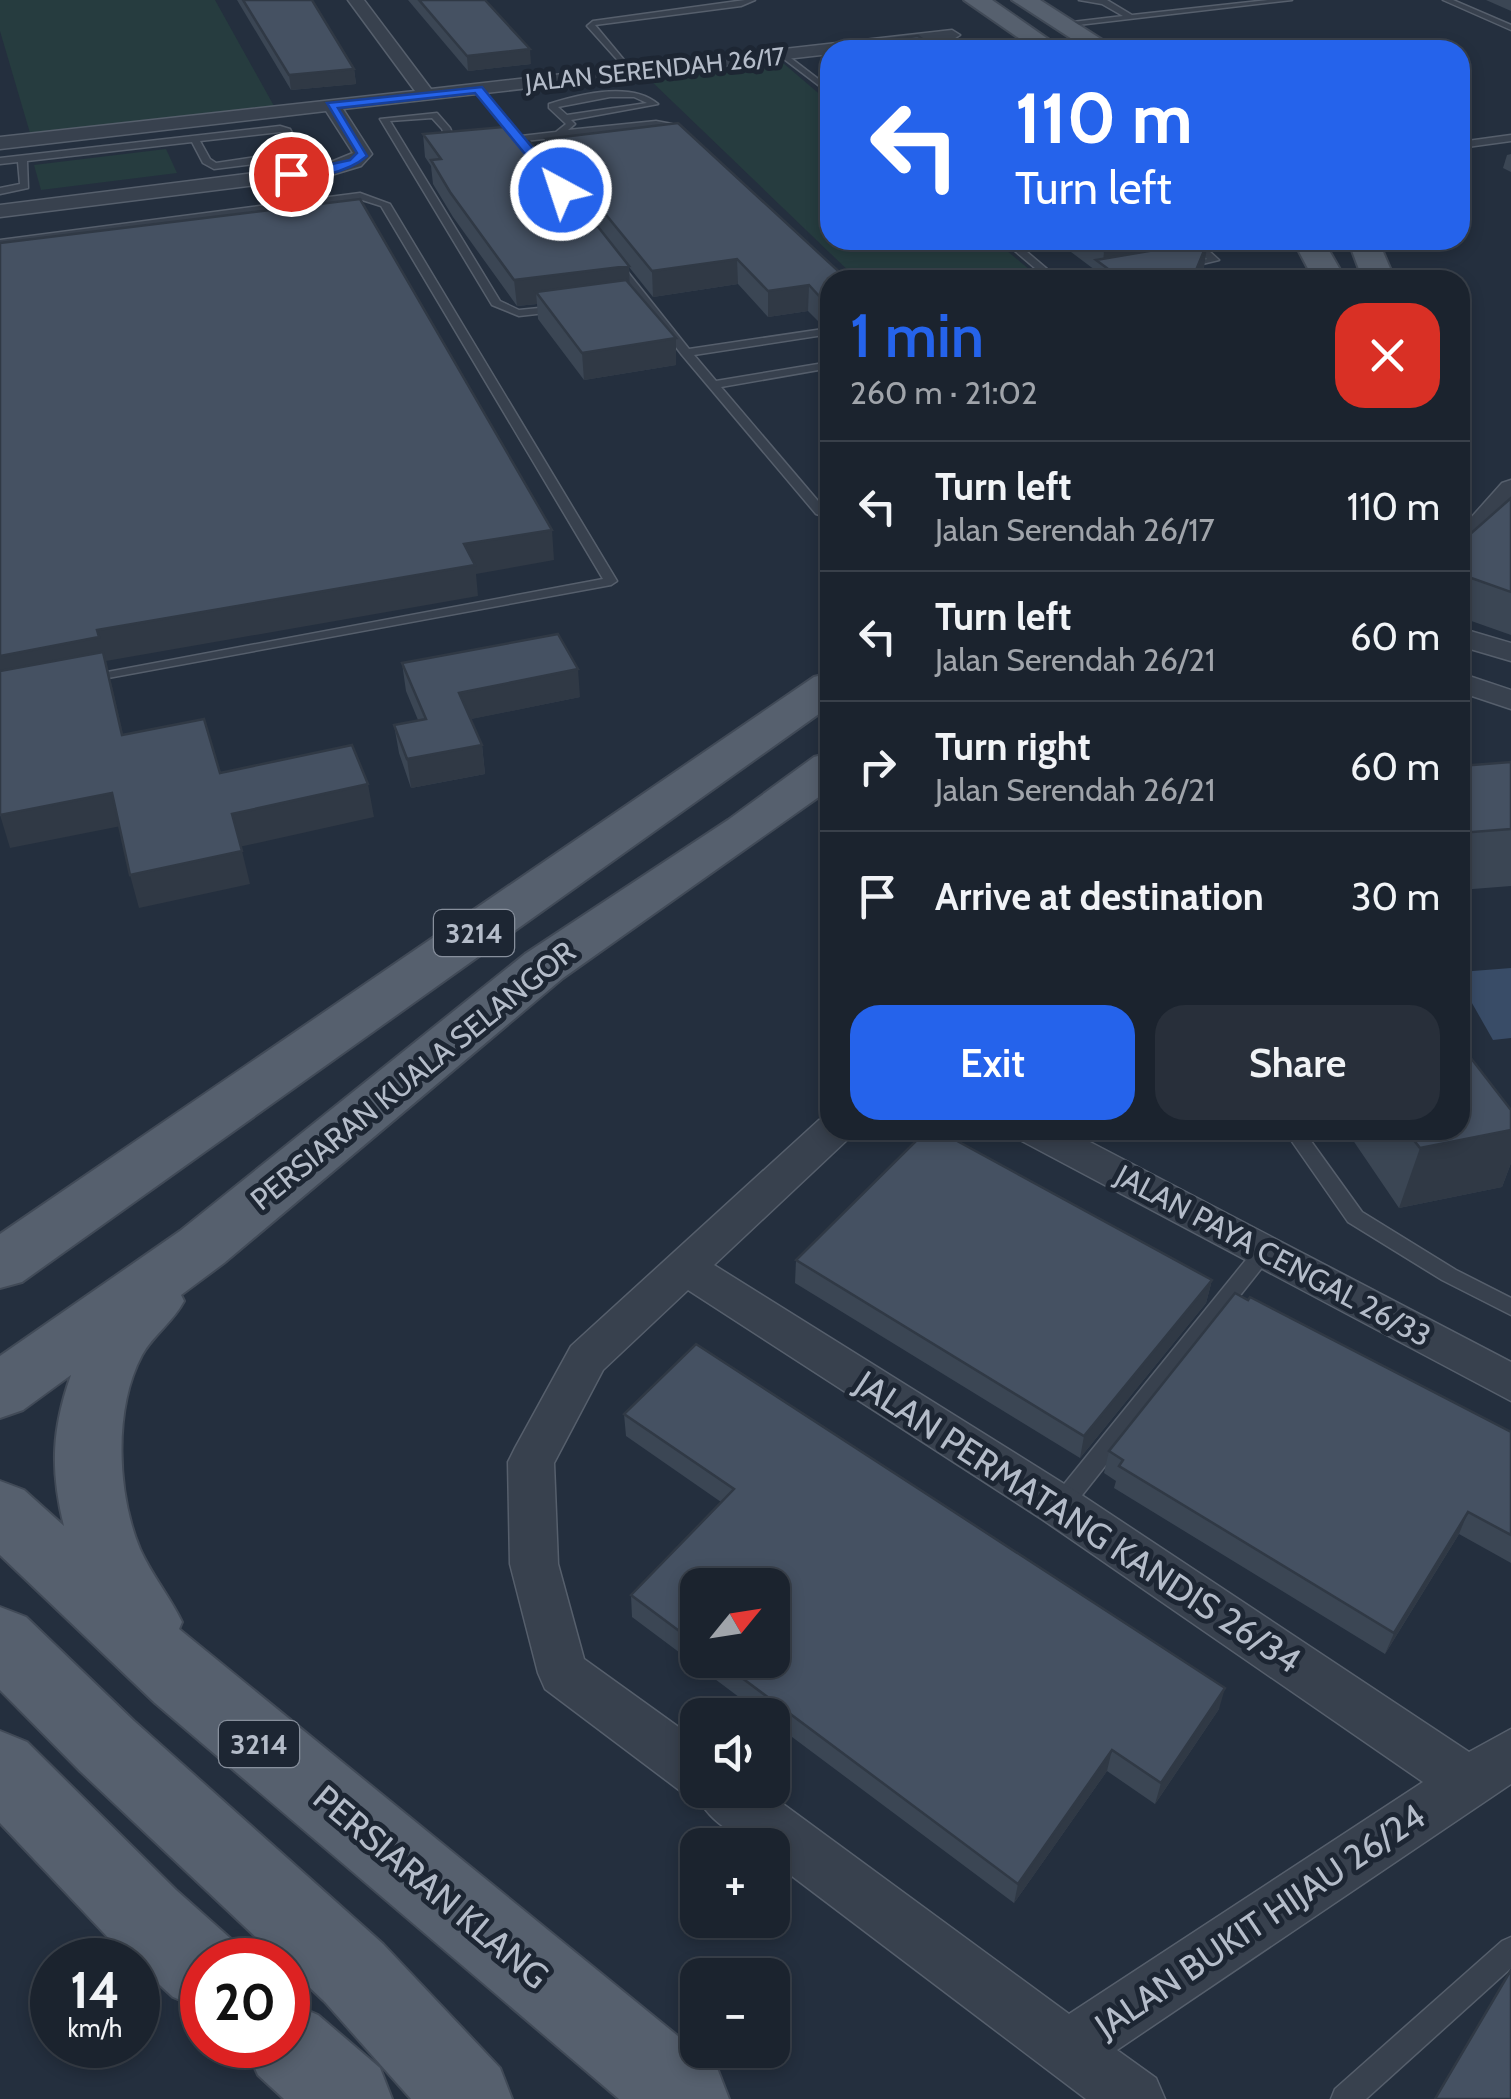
<!DOCTYPE html>
<meta charset="utf-8">
<style>
:root{--surface:#1b232e;--page:#282f3a;--text:#f1f3f6;--muted:#a0a4aa;--line:#39404a;--accent:#2563eb}
body{margin:0;font-family:Cabin,sans-serif;background:var(--page);color:var(--text);height:100vh;display:flex;flex-direction:column;font-size:38px;white-space:nowrap}
*{box-sizing:border-box;margin:0}
p{font-size:32px;color:var(--muted)}
.icon{flex:none;width:55px;height:55px;fill:none;stroke:currentColor;stroke-width:2;stroke-linecap:round;stroke-linejoin:round}
.map{position:relative;flex:1;overflow:hidden}
.panel{position:absolute;left:820px;top:270px;width:650px;height:870px;display:flex;flex-direction:column;background:var(--surface);border-radius:30px;box-shadow:0 5px 15px #0003,0 0 0 2px var(--line)}
.panel>*{flex:none}
.banner{position:absolute;left:820px;top:40px;width:650px;height:210px;border-radius:30px;box-shadow:0 5px 15px #0003,0 0 0 2px var(--line);background:#2563eb;color:#fff;overflow:hidden}
.needle{width:65px;rotate:60deg}
.fabs{position:absolute;left:680px;top:1568px;display:grid;gap:20px}
.fabs a{display:grid;place-items:center;width:110px;height:110px;border-radius:20px;background:var(--surface);box-shadow:0 5px 15px #0003,0 0 0 2px var(--line);font-size:50px}
.speed{position:absolute;left:30px;top:1938px;display:flex;gap:20px;font-size:50px;font-weight:700;text-align:center}
.speed>*{display:grid;place-content:center;width:130px;height:130px;border-radius:50%;background:var(--surface);box-shadow:0 5px 15px #0003,0 0 0 2px var(--line);line-height:1}
.speed small{font-size:25px;font-weight:400}
.speed .limit{border:15px solid #d22;background:#fff;color:#111}
.pin{position:absolute;display:grid;place-items:center;width:85px;height:85px;color:#fff;margin:-42px;border:5px solid #fff;border-radius:50%;box-shadow:0 2px 10px #0007}
.me{position:absolute;width:110px;margin:-55px;rotate:320deg;stroke-linejoin:round;filter:drop-shadow(0 0 8px #0008)}
.turn{display:flex;align-items:center;gap:35px;height:210px;padding:0 30px;font-size:45px}
.turn .icon{width:130px;height:130px;stroke-width:2.5}
.turn b{display:block;font-size:70px;line-height:85px}
.round{display:grid;place-items:center;flex:none;width:105px;height:105px;border-radius:30px;background:var(--page)}
.head{display:flex;align-items:center;justify-content:space-between;height:170px;padding:0 30px}
h1{font-size:60px;font-weight:600;line-height:75px;color:var(--accent)}
.primary-button{display:flex;gap:20px;margin-top:auto;padding:20px 30px}
.primary-button a{flex:1;height:115px;border-radius:30px;background:var(--accent);color:#fff;font-size:40px;font-weight:600;line-height:115px;text-align:center}
.primary-button a+a{background:var(--page);color:var(--text)}
ul{padding:0;list-style:none}
li{display:flex;align-items:center;gap:30px;height:130px;padding:0 30px;border-top:2px solid var(--line)}
li div{flex:1}
li b{display:block;font-size:38px}
li em{font-style:normal}
.map>svg:first-child{display:block}
.green{fill:#263c3f}
.water{fill:#394c67}
.lines{fill:none;stroke-linecap:round;stroke-linejoin:round}
.service-casing{stroke:#565f6c;stroke-width:3}
.minor-casing{stroke:#565f6c;stroke-width:3}
.primary-casing{stroke:#414a57;stroke-width:4}
.service{fill:#38414e;fill-rule:evenodd}
.minor{fill:#38414e;fill-rule:evenodd}
.primary{fill:#56606e;fill-rule:evenodd}
.wall{fill:#3b4654;fill-rule:evenodd}
.shaded-wall{fill:#303945}
.building{fill:#455162;stroke:#303945;stroke-width:2.5}
.route{fill:#2563eb;stroke:#184099;stroke-width:2.5}
.labels{text-anchor:middle;stroke-width:10;stroke-linejoin:round;paint-order:stroke}
.far-street-label{font-size:25px;fill:#b4bcc9;stroke:#1d2633}
.shield{fill:#1d2633;stroke:#878f9c;stroke-width:2.5}
.shield-label{font-size:28px;font-weight:bold;fill:#b4bcc9}
.street-label{font-size:30px;fill:#b4bcc9;stroke:#1d2633}
.near-street-label{font-size:35px;fill:#b4bcc9;stroke:#1d2633}
</style>
<div class="map">
<svg width="1511" height="2099" viewBox="0 0 1511 2099">
<rect width="100%" height="100%" fill="#242f3e"/>
<g class="green">
<path d="M0 0H215L274 106 30 133 0 31Z"/>
<path d="M783 63 830 103V240H994L1042 280H858L648 78Z"/>
<path d="M166 149 177 173 41 190 34 165Z"/>
</g>
<path class="water" d="M1511 968V1038L1493 1040 1460 982V972Z"/>
<g class="lines">
<defs>
<g id="service">
<path d="M745 0H755L741 6 595 25 634 72 630 74 587 26 593 21Z"/>
<path d="M1079 0H1107L1132 15 1268 0H1292L1061 27 1064 23 1123 16 1102 4Z"/>
<path d="M1443 0H1453L1511 25V30Z"/>
<path d="M783 52 830 88V94L780 56Z"/>
<path d="M475 87H481L521 136 556 132 566 124 549 108V104C580 94 631 81 658 104L571 120 575 124 568 130 656 121 672 124 683 134 676 136 666 128 656 127 525 141 529 147 525 150 515 141ZM610 97H634L647 103 567 115 558 107Z"/>
<path d="M437 113 450 128 456 142 464 146V150L449 146 442 129 432 118 390 121 500 301 519 310 559 306 563 307V311L519 316 492 305 380 119Z"/>
<path d="M280 126 290 129 303 154 293 159 214 169 203 163 192 142 27 161 28 188 0 194V188L20 184 18 162 0 164V158ZM280 132 284 133 295 151 216 163 210 159 200 141Z"/>
<path d="M1511 135V141L1460 148V142Z"/>
<path d="M360 193 390 204 617 581 611 585 81 683 79 680 86 676 603 579 381 206 359 199 0 246V240Z"/>
<path d="M1002 240H1013L1060 280H1049Z"/>
<path d="M1186 240H1197L1219 260 1177 270V266L1207 259Z"/>
<path d="M613 261H619L689 349 830 328V334L694 355 716 381 830 362V368L721 387 824 508 830 510V518L816 514 682 355 613 265Z"/>
<path d="M1284 1130H1303L1362 1212 1456 1270 1511 1298V1315L1442 1280 1348 1222Z"/>
<path d="M1265 1243 1272 1245 1275 1250 1272 1255 1068 1513 1060 1515 1052 1513 1049 1506 1052 1499 1258 1245Z"/>
<path d="M1511 1937V1968L1366 2099H1331L1335 2089 1502 1941Z"/>
</g>
<g id="minor">
<path d="M348 0H364L431 89 952 30 960 35 952 40 830 50V54L343 109 372 154 361 166 328 176 0 217V205L326 164 353 153 326 111 0 149V137L415 91Z"/>
<path d="M1511 480V504L1470 552 1460 554V530L1502 483Z"/>
<path d="M1460 628 1511 643V661L1460 646Z"/>
<path d="M1460 673 1511 690V709L1460 692Z"/>
<path d="M830 1117V1130H853L847 1140 714 1265 1077 1492 1469 1752 1511 1729V1784L1117 2050 1156 2078 1165 2099H1086L772 1861V1845C746 1845 709 1823 698 1797L679 1790 545 1689 538 1673 510 1564 508 1462 515 1448 571 1346 819 1120ZM688 1290 1043 1520 1423 1782 1069 2014 764 1790H698V1741L584 1659 558 1564 554 1463 603 1370Z"/>
<path d="M1014 1130H1067L1511 1362V1401L1020 1140Z"/>
</g>
<g id="primary">
<path d="M964 0H992L1058 46 1055 50H1036Z"/>
<path d="M1012 0H1040L1118 50H1089Z"/>
<path d="M1293 240H1323L1346 280H1314Z"/>
<path d="M1348 240H1378L1395 280H1363Z"/>
<path d="M830 673V706L22 1282 0 1288V1234L814 677Z"/>
<path d="M830 753V789L563 978 224 1263 181 1295 184 1301C173 1322 153 1335 142 1355 113 1409 117 1494 140 1549 151 1574 170 1597 182 1622L179 1629 717 2068 729 2099H619L155 1703 0 1555V1481L24 1490 64 1526C50 1469 52 1429 71 1375L23 1410 0 1418V1356L180 1231 525 954 728 820 814 757Z"/>
<path d="M0 1607 26 1617 134 1721 383 1944 500 2068 512 2099H411L325 2002 288 1967V1960H280L80 1771 0 1690Z"/>
<path d="M0 1731 27 1742 176 1890 231 1939 240 1960H202V2009L173 1997 138 1965V1960H132L118 1948 0 1823Z"/>
<path d="M288 2002 318 2015 380 2068 392 2099H284L258 2075 245 2045H288Z"/>
</g>
</defs>
<use href="#service" class="service-casing"/>
<use href="#minor" class="minor-casing"/>
<use href="#primary" class="primary-casing"/>
<use href="#service" class="service"/>
<use href="#minor" class="minor"/>
<use href="#primary" class="primary"/>
</g>
<g class="wall">
<path d="M237 0H312L354 69 356 84 291 90Z"/>
<path d="M408 0H485L531 64 468 71Z"/>
<path d="M1486 0H1511V11Z"/>
<path d="M867 42 938 50H866Z"/>
<path d="M423 134 516 142 548 160 546 139 848 280 820 323 808 311 768 317 738 284 653 297 629 267 630 285 676 365 584 380 538 319 537 304 517 306 453 217 433 184 431 166 425 157Z"/>
<path d="M1511 154V172L1503 168 1507 155Z"/>
<path d="M1055 240H1200V243L1208 241 1204 267 1199 280H1094L1095 270Z"/>
<path d="M1511 498V635L1460 617V543Z"/>
<path d="M402 663 580 697 470 719 482 745 485 774 411 788 399 753 394 725 418 720 406 691Z"/>
<path d="M1511 762V886L1460 890V766Z"/>
<path d="M1511 1110V1163L1502 1187 1399 1208 1346 1130H1460Z"/>
<path d="M796 1260 1212 1280 1206 1303 1080 1458 795 1283Z"/>
<path d="M624 1414 1219 1709 1155 1804 1107 1771 1014 1903 772 1722V1715H763L632 1617 631 1595 721 1502 626 1436ZM698 1585 772 1660H698Z"/>
<path d="M1511 1432V1563L1459 1534 1385 1654 1114 1488 1116 1481 1104 1473 1109 1451Z"/>
</g>
<g class="shaded-wall">
<path d="M530 49 531 64 468 71 467 56Z"/>
<path d="M354 69 356 84 291 90 289 75Z"/>
<path d="M571 172 573 196 562 181 564 175Z"/>
<path d="M1157 240H1200L1198 256 1103 265 1104 251Z"/>
<path d="M1208 241 1204 267 1199 280H1192Z"/>
<path d="M737 259 738 284 653 297 652 271Z"/>
<path d="M629 266 630 292H536L537 304 517 306 514 280Z"/>
<path d="M809 285 808 311 768 317V291Z"/>
<path d="M830 295V321L820 323V297Z"/>
<path d="M676 338V365L584 380 582 353Z"/>
<path d="M552 530 554 560 476 574 478 596 106 661 131 768 0 690V656L97 630 464 544Z"/>
<path d="M578 669 580 697 462 721 459 693Z"/>
<path d="M482 745 485 774 411 788 407 759Z"/>
<path d="M368 784 374 817 239 847 232 814Z"/>
<path d="M112 793 121 826 10 848 0 815Z"/>
<path d="M242 851 250 884 139 908 130 875Z"/>
<path d="M1511 1130V1163L1502 1187 1399 1208 1420 1148Z"/>
<path d="M1212 1280 1206 1303 1080 1458 1084 1436Z"/>
<path d="M1468 1512 1459 1534 1385 1654 1394 1633Z"/>
<path d="M1225 1688 1219 1709 1155 1804 1161 1783Z"/>
<path d="M1112 1750 1107 1771 1014 1903 1018 1884Z"/>
</g>
<g class="building">
<path d="M243 0H312L354 69 289 75Z"/>
<path d="M419 0H485L530 49 467 56Z"/>
<path d="M918 36 938 50H877L867 42Z"/>
<path d="M678 123 848 280H830V295L820 297 809 285 768 291 737 259 652 271 571 172 564 175 562 181 629 266 514 280 450 192 431 160 441 159 423 134 503 127 516 142 529 141 559 172 566 169 567 163 546 139Z"/>
<path d="M360 199 552 530 464 544 475 565 97 630 99 637 0 656V243Z"/>
<path d="M1090 240H1157L1104 251Z"/>
<path d="M1208 241 1192 280H1123L1096 260Z"/>
<path d="M626 280 676 338 582 353 536 292Z"/>
<path d="M1511 498V592L1460 574V543Z"/>
<path d="M558 634 578 669 459 693 482 745 407 759 394 725 426 719 402 663Z"/>
<path d="M103 652 122 735 204 719 220 773 352 745 368 784 232 814 242 851 130 875 112 793 0 815V671Z"/>
<path d="M1511 762V829L1460 833V766Z"/>
<path d="M1460 1044 1511 1110V1130L1420 1148 1406 1130H1460Z"/>
<path d="M927 1130H937L1212 1280 1084 1436 796 1260Z"/>
<path d="M1235 1293 1248 1300 1250 1297 1511 1432V1535L1468 1512 1394 1633 1119 1466 1123 1460 1109 1451Z"/>
<path d="M696 1344 1225 1688 1161 1783 1112 1750 1018 1884 718 1660H772V1585H698V1645L631 1595 734 1489 624 1414Z"/>
<path d="M1511 1970V2099H1435Z"/>
</g>
<path class="route" d="M482 87 565 187V193H557L475 93 338 108 367 156C350 171 306 184 285 174L350 160 357 153 327 103Z"/>
<g class="labels">
<g class="far-street-label">
<text transform="translate(655 69) rotate(-6)" y="9">JALAN SERENDAH 26/17</text>
</g>
<g class="shield">
<rect x="434" y="910" width="80" height="46" rx="8"/>
<rect x="219" y="1721" width="80" height="46" rx="8"/>
</g>
<g class="shield-label">
<text x="474" y="943">3214</text>
<text x="259" y="1754">3214</text>
</g>
<g class="street-label">
<text transform="translate(413 1076) rotate(-39)" y="10">PERSIARAN KUALA SELANGOR</text>
<text transform="translate(1273 1256) rotate(28)" y="10">JALAN PAYA CENGAL 26/33</text>
</g>
<g class="near-street-label">
<text transform="translate(1078 1522) rotate(33)" y="12">JALAN PERMATANG KANDIS 26/34</text>
<text transform="translate(431 1887) rotate(40)" y="12">PERSIARAN KLANG</text>
<text transform="translate(1260 1921) rotate(-34)" y="12">JALAN BUKIT HIJAU 26/24</text>
</g>
</g>
</svg>
<div class="fabs">
<a><svg class="needle" viewBox="-14 -14 28 28"><path d="M0-13l5 13h-10z" fill="#e53935"/><path d="M0 13l5-13h-10z" fill="#a0a4aa"/></svg></a>
<a><svg class="icon" aria-label="sound" viewBox="0 0 24 24"><path d="M4 9h4l5-4v14l-5-4H4zM17 9q2 3 0 6"/></svg></a>
<a>+</a>
<a>−</a>
</div>
<div class="speed"><div>14<small>km/h</small></div><div class="limit">20</div></div>
<div class="pin" style="left:291px;top:174px;background:#d93025"><svg class="icon" aria-label="arrive" viewBox="0 0 24 24"><path d="M6 21V4h12l-3 4 3 4H6"/></svg></div>
<svg class="me" style="left:561px;top:190px" viewBox="-20 -20 40 40"><circle r="17" fill="#2563eb" stroke="#fff" stroke-width="3"/><path d="M0-11L8 9 0 5-8 9z" fill="#fff"/></svg>
<div class="banner">
<div class="turn"><svg class="icon" aria-label="left" viewBox="0 0 24 24"><path d="M17 20v-9H6M10 6l-5 5 5 5"/></svg><div><b>110 m</b>Turn left</div></div>
</div>
<section class="panel">
<div class="head"><div><h1>1 min</h1><p>260 m · 21:02</p></div><a class="round" style="background:#d93025;color:#fff"><svg class="icon" aria-label="close" viewBox="0 0 24 24"><path d="M6 6l12 12M18 6L6 18"/></svg></a></div>
<ul>
<li><svg class="icon" aria-label="left" viewBox="0 0 24 24"><path d="M17 20v-9H6M10 6l-5 5 5 5"/></svg><div><b>Turn left</b><p>Jalan Serendah 26/17</p></div><em>110 m</em></li>
<li><svg class="icon" aria-label="left" viewBox="0 0 24 24"><path d="M17 20v-9H6M10 6l-5 5 5 5"/></svg><div><b>Turn left</b><p>Jalan Serendah 26/21</p></div><em>60 m</em></li>
<li><svg class="icon" aria-label="right" viewBox="0 0 24 24"><path d="M7 20v-9h11M14 6l5 5-5 5"/></svg><div><b>Turn right</b><p>Jalan Serendah 26/21</p></div><em>60 m</em></li>
<li><svg class="icon" aria-label="arrive" viewBox="0 0 24 24"><path d="M6 21V4h12l-3 4 3 4H6"/></svg><div><b>Arrive at destination</b></div><em>30 m</em></li>
</ul>
<div class="primary-button"><a>Exit</a><a>Share</a></div>
</section>
</div>
